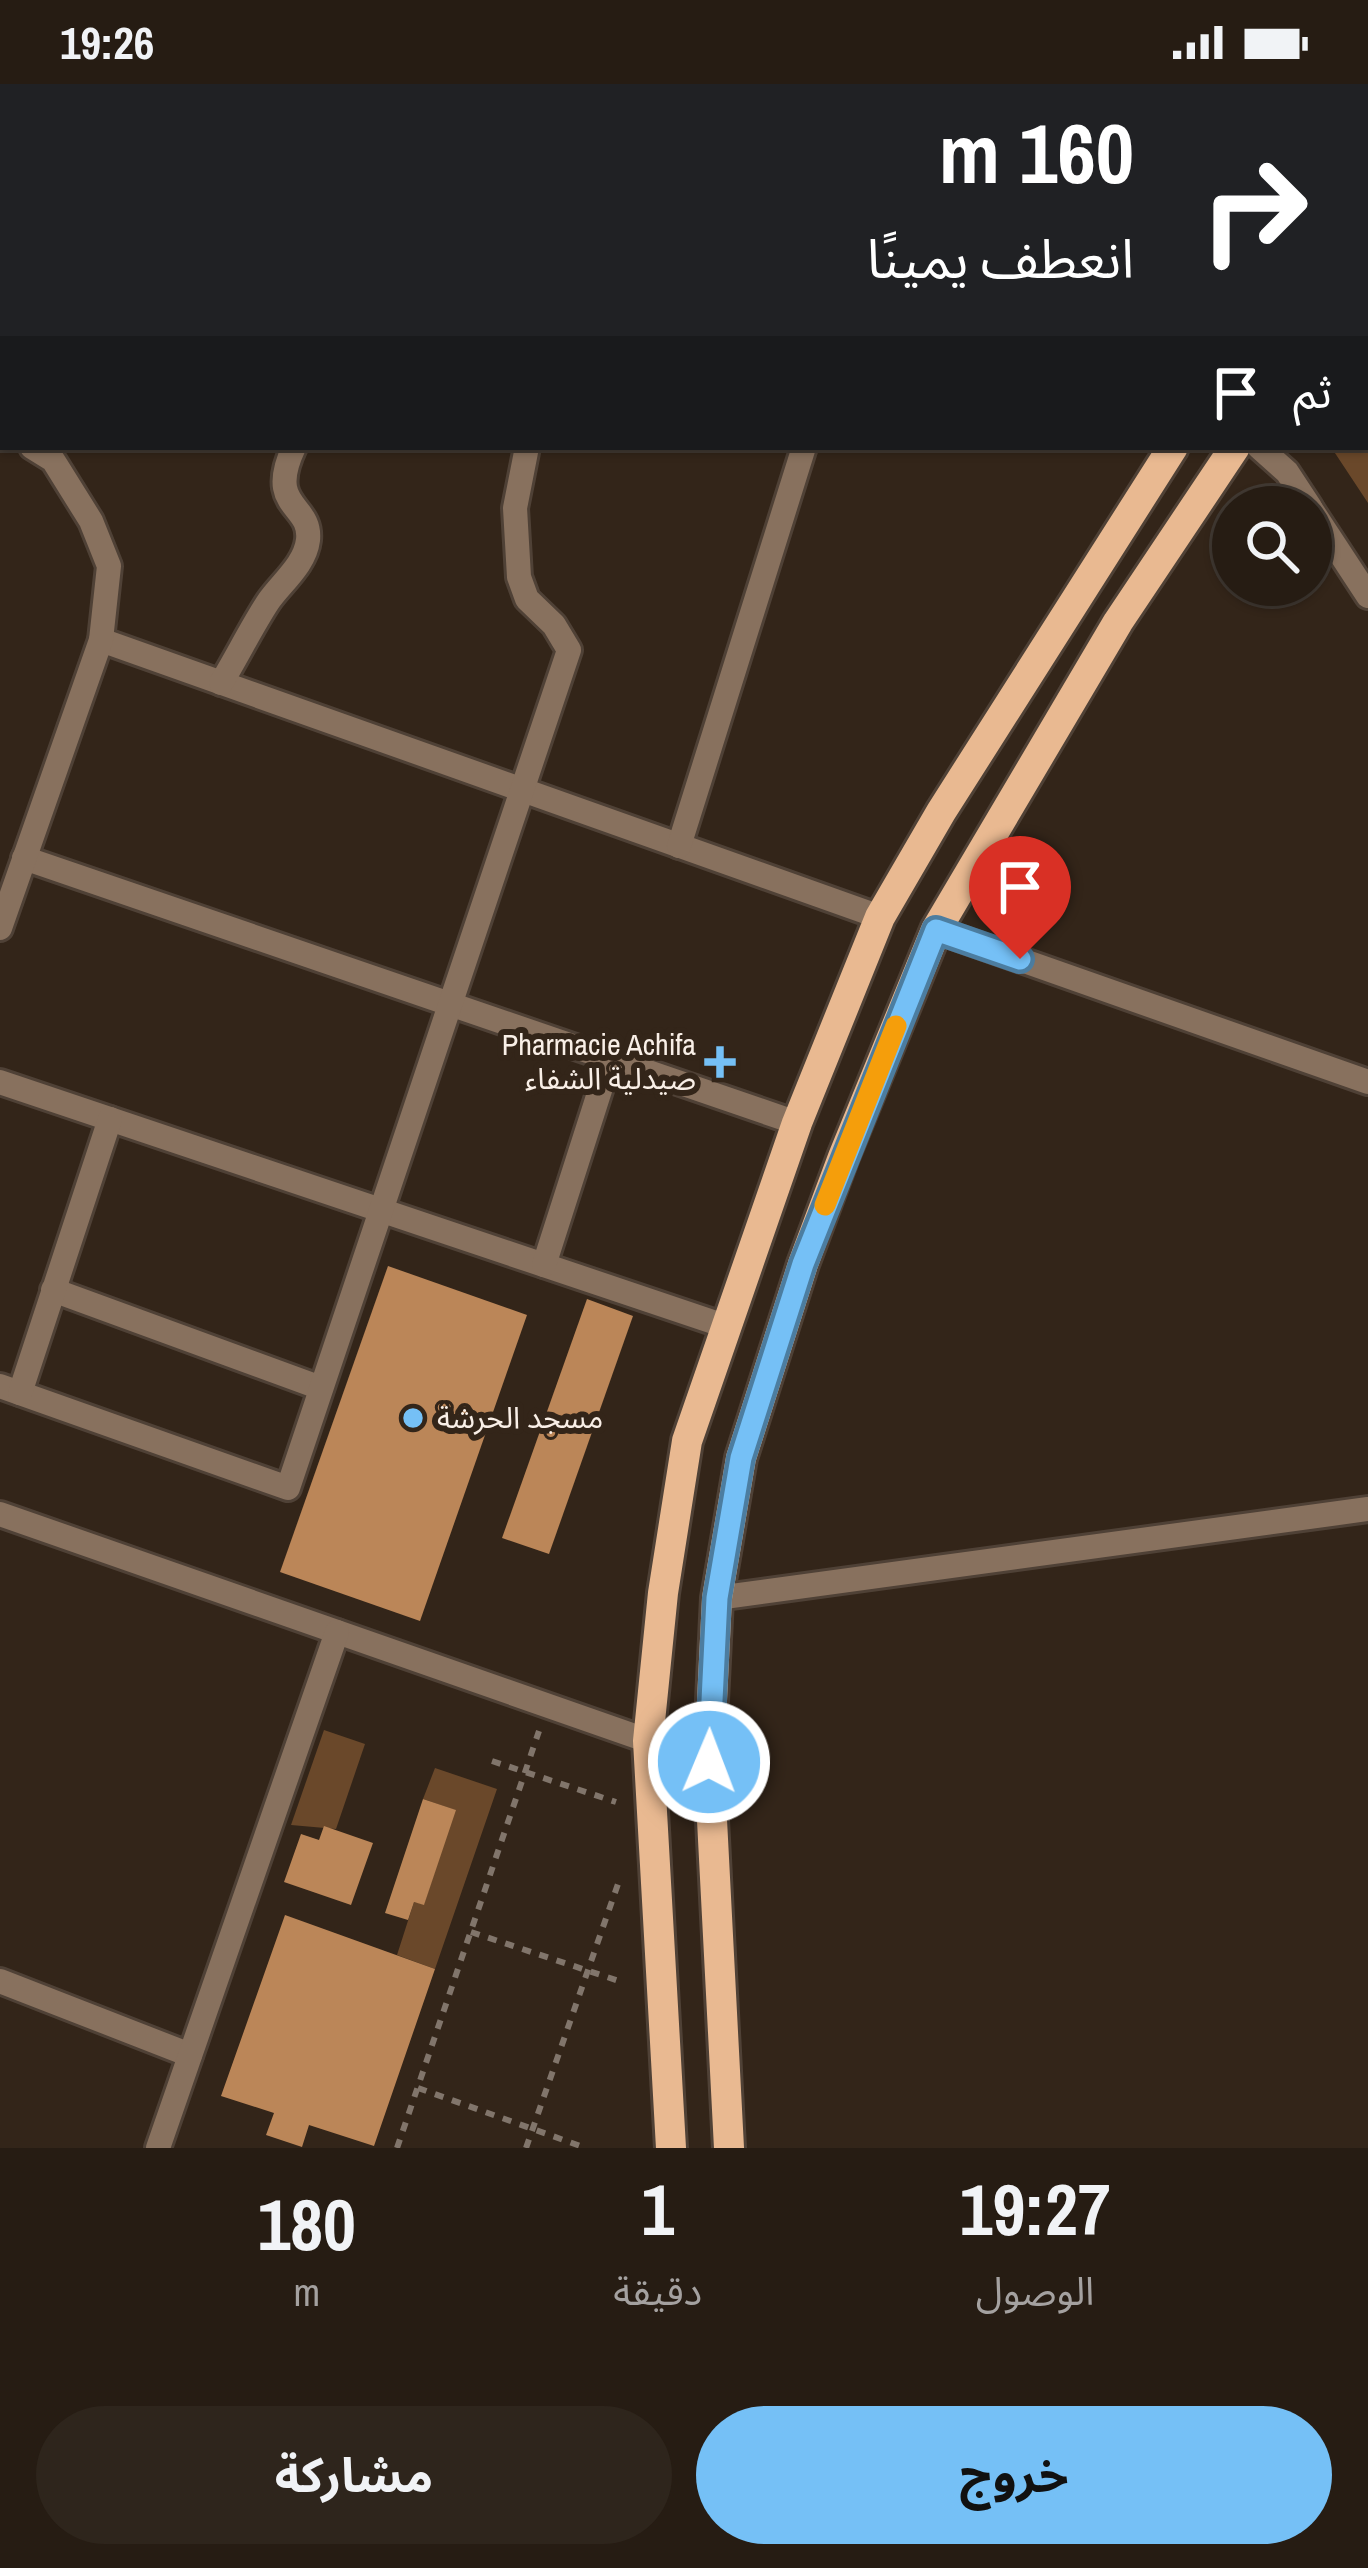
<!DOCTYPE html>
<html lang="ar">
<meta charset="utf-8">
<style>
:root{--surface:#261c13;--page:#2e251c;--text:#f1f3f6;--muted:#a4a1a0;--line:#423a33;--accent:#75c0f6}
body{margin:0;font-family:"Archivo Narrow","Noto Sans Arabic",sans-serif;background:var(--page);color:var(--text);direction:rtl;height:100vh;display:flex;flex-direction:column;font-size:45px;white-space:nowrap}
*{box-sizing:border-box;margin:0}
p{font-size:39px;color:var(--muted)}
.icon{flex:none;width:66px;height:66px;fill:none;stroke:currentColor;stroke-width:2;stroke-linecap:round;stroke-linejoin:round}
.map{position:relative;height:2064px;overflow:hidden;direction:ltr}
.details{display:flex;flex-direction:column;background:var(--surface);flex:1}
.details>*{flex:none}
.hud{position:absolute;left:0px;top:0px;width:1368px;height:366px;box-shadow:0 3px 9px #0004,0 0 0 3px var(--line);direction:rtl;background:#202124;color:#fff;overflow:hidden}
.fabs{position:absolute;left:1212px;top:402px;display:grid;gap:24px}
.fabs a{display:grid;place-items:center;width:120px;height:120px;border-radius:50%;background:var(--surface);box-shadow:0 3px 9px #0004,0 0 0 3px var(--line);font-size:60px}
.pin{position:absolute;display:grid;place-items:center;width:102px;height:102px;color:#fff;margin:-123px -51px;border-radius:50% 50% 50% 0;rotate:-45deg;box-shadow:0 0 12px #0007}
.pin .icon{rotate:45deg}
.me{position:absolute;width:132px;margin:-66px;rotate:1deg;stroke-linejoin:round;filter:drop-shadow(0 0 9px #0008)}
.turn{display:flex;align-items:center;gap:42px;height:252px;padding:0 36px;font-size:54px}
.turn .icon{width:156px;height:156px;stroke-width:2.5}
.turn b{display:block;font-size:84px;line-height:102px}
.then{display:flex;align-items:center;height:114px;padding:0 36px;background:#0003;gap:24px;font-size:45px}
.eta{display:flex;justify-content:space-evenly;align-items:center;height:204px;text-align:center}
.eta b{font-size:72px;font-weight:700;line-height:84px}
.action{display:flex;gap:24px;margin-top:auto;padding:24px 36px}
.action a{flex:1;height:138px;border-radius:72px;background:var(--accent);color:#111;font-size:48px;font-weight:700;line-height:138px;text-align:center}
.action a+a{background:var(--page);color:var(--text)}
.status{display:flex;justify-content:space-between;align-items:center;height:84px;padding:0 60px;background:var(--surface);direction:ltr}
.status svg{height:33px;fill:currentColor}
.map>svg:first-child{display:block}
.green{fill:#6a482a}
.building{fill:#bb8658}
.lines{fill:none;stroke-linecap:round;stroke-linejoin:round}
.minor-casing{stroke:#4f4136;stroke-width:30}
.tertiary-casing{stroke:#4f4136;stroke-width:30}
.primary-casing{stroke:#4f4136;stroke-width:36}
.path{stroke:#81756b;stroke-width:6;stroke-dasharray:9 9;stroke-linecap:butt}
.minor{stroke:#88715e;stroke-width:24}
.tertiary{stroke:#88715e;stroke-width:24}
.primary{stroke:#e9b991;stroke-width:30}
.route-casing{stroke:#4c7da0;stroke-width:30}
.route{stroke:#75c0f6;stroke-width:21}
.slow{stroke:#f59e0b;stroke-width:21}
.poi-dot{fill:#75c0f6;stroke:#332519;stroke-width:4.5}
.labels{text-anchor:middle;stroke-width:12;stroke-linejoin:round;paint-order:stroke}
.poi-label{font-size:30px;fill:#f9efe7;stroke:#332519;text-anchor:end}
</style>
<div class="status"><b>19:26</b><svg viewBox="0 0 49 12"><path d="M0 12V9h3v3zM5 12V6h3v6zM10 12V3h3v9zM15 12V0h3v12zM26 1h20v11H26zM47 4h2v5h-2z"/></svg></div>
<div class="map">
<svg width="1368" height="2064" viewBox="0 0 1368 2064">
<rect width="100%" height="100%" fill="#332519"/>
<g class="green">
<path d="M1368 233V419L1331 363H1365Z"/>
<path d="M324 1646 365 1660 336 1745 291 1741Z"/>
<path d="M435 1684 497 1705 435 1885 397 1871 414 1818 424 1820 455 1726 423 1715Z"/>
</g>
<g class="building">
<path d="M388 1182 527 1231 420 1537 280 1488Z"/>
<path d="M587 1215 633 1232 549 1470 502 1454Z"/>
<path d="M423 1715 456 1726 424 1821 414 1818 408 1836 385 1829Z"/>
<path d="M324 1742 373 1759 351 1821 284 1798 301 1750 319 1756Z"/>
<path d="M285 1831 435 1885 374 2062 309 2041 302 2063 266 2051 274 2029 221 2012Z"/>
</g>
<g class="lines">
<defs>
<g id="minor">
<path d="M126 0 167 3"/>
<path d="M335 3 336 0"/>
<path d="M1365 167 1368 168"/>
<path d="M0 194H3"/>
<path d="M0 343 3 345"/>
<path d="M1259 363 1287 388 1310 423"/>
<path d="M1311 425 1368 512"/>
<path d="M101 556 880 833"/>
<path d="M221 599C237 573 251 544 268 518 281 499 305 481 308 456 312 419 265 425 294 363"/>
<path d="M679 762 804 363"/>
<path d="M24 774 797 1039"/>
<path d="M0 844 101 556 109 482 91 437 53 376 32 363"/>
<path d="M0 998 725 1242"/>
<path d="M544 1181 610 975"/>
<path d="M53 1206 321 1304"/>
<path d="M0 1302 288 1404 569 566 554 541 527 515 519 493 515 424 527 363"/>
<path d="M20 1309 110 1035"/>
<path d="M0 1430 709 1678"/>
<path d="M717 1514 1368 1425"/>
<path d="M0 1897 190 1971"/>
<path d="M158 2064 337 1548"/>
</g>
<path id="tertiary" d="M936 846 1368 998"/>
<g id="primary">
<path d="M1365 58 1368 53"/>
<path d="M1365 143 1368 138"/>
<path d="M671 2064 648 1657 663 1509 687 1357 797 1039 880 833 941 728 1173 363"/>
<path d="M729 2064 709 1678 717 1514 741 1374 803 1180 843 1073 936 846 1118 538 1235 363"/>
</g>
</defs>
<use href="#minor" class="minor-casing"/>
<use href="#tertiary" class="tertiary-casing"/>
<use href="#primary" class="primary-casing"/>
<g class="path">
<path d="M492 1677 616 1718"/>
<path d="M471 1848 622 1898"/>
<path d="M418 2004 586 2064"/>
<path d="M397 2064 539 1647"/>
<path d="M526 2064 618 1800"/>
</g>
<use href="#minor" class="minor"/>
<use href="#tertiary" class="tertiary"/>
<use href="#primary" class="primary"/>
</g>
<g class="lines">
<defs>
<path id="route" d="M709 1678 717 1514 741 1374 803 1180 936 846 1020 875"/>
</defs>
<use href="#route" class="route-casing"/>
<use href="#route" class="route"/>
<path class="slow" d="M825 1121 896 942"/>
</g>
<g class="poi-dot">
<path d="M714 960h12v12h12v12h-12v12h-12v-12h-12v-12h12z"/>
<circle cx="413" cy="1334" r="12"/>
</g>
<g class="labels">
<g class="poi-label">
<text x="696" y="971">Pharmacie Achifa<tspan x="696" dy="34">صيدلية الشفاء</tspan></text>
<text x="437" y="1344" text-anchor="start">مسجد الحرشة</text>
</g>
</g>
</svg>
<div class="fabs">
<a><svg class="icon" aria-label="search" viewBox="0 0 24 24"><circle cx="10" cy="10" r="6"/><path d="M15 15l6 6"/></svg></a>
</div>
<div class="pin" style="left:1020px;top:875px;background:#d93025"><svg class="icon" aria-label="arrive" viewBox="0 0 24 24"><path d="M6 21V4h12l-3 4 3 4H6"/></svg></div>
<svg class="me" style="left:709px;top:1678px" viewBox="-20 -20 40 40"><circle r="17" fill="#75c0f6" stroke="#fff" stroke-width="3"/><path d="M0-11L8 9 0 5-8 9z" fill="#fff"/></svg>
<div class="hud">
<div class="turn"><svg class="icon" aria-label="right" viewBox="0 0 24 24"><path d="M7 20v-9h11M14 6l5 5-5 5"/></svg><div><b>160 m</b>انعطف يمينًا</div></div>
<div class="then">ثم<svg class="icon" aria-label="arrive" viewBox="0 0 24 24"><path d="M6 21V4h12l-3 4 3 4H6"/></svg></div>
</div>
</div>
<section class="details">
<div class="eta">
<div><b>19:27</b><p>الوصول</p></div>
<div><b>1</b><p>دقيقة</p></div>
<div><b>180</b><p>m</p></div>
</div>
<div class="action"><a>خروج</a><a>مشاركة</a></div>
</section>
